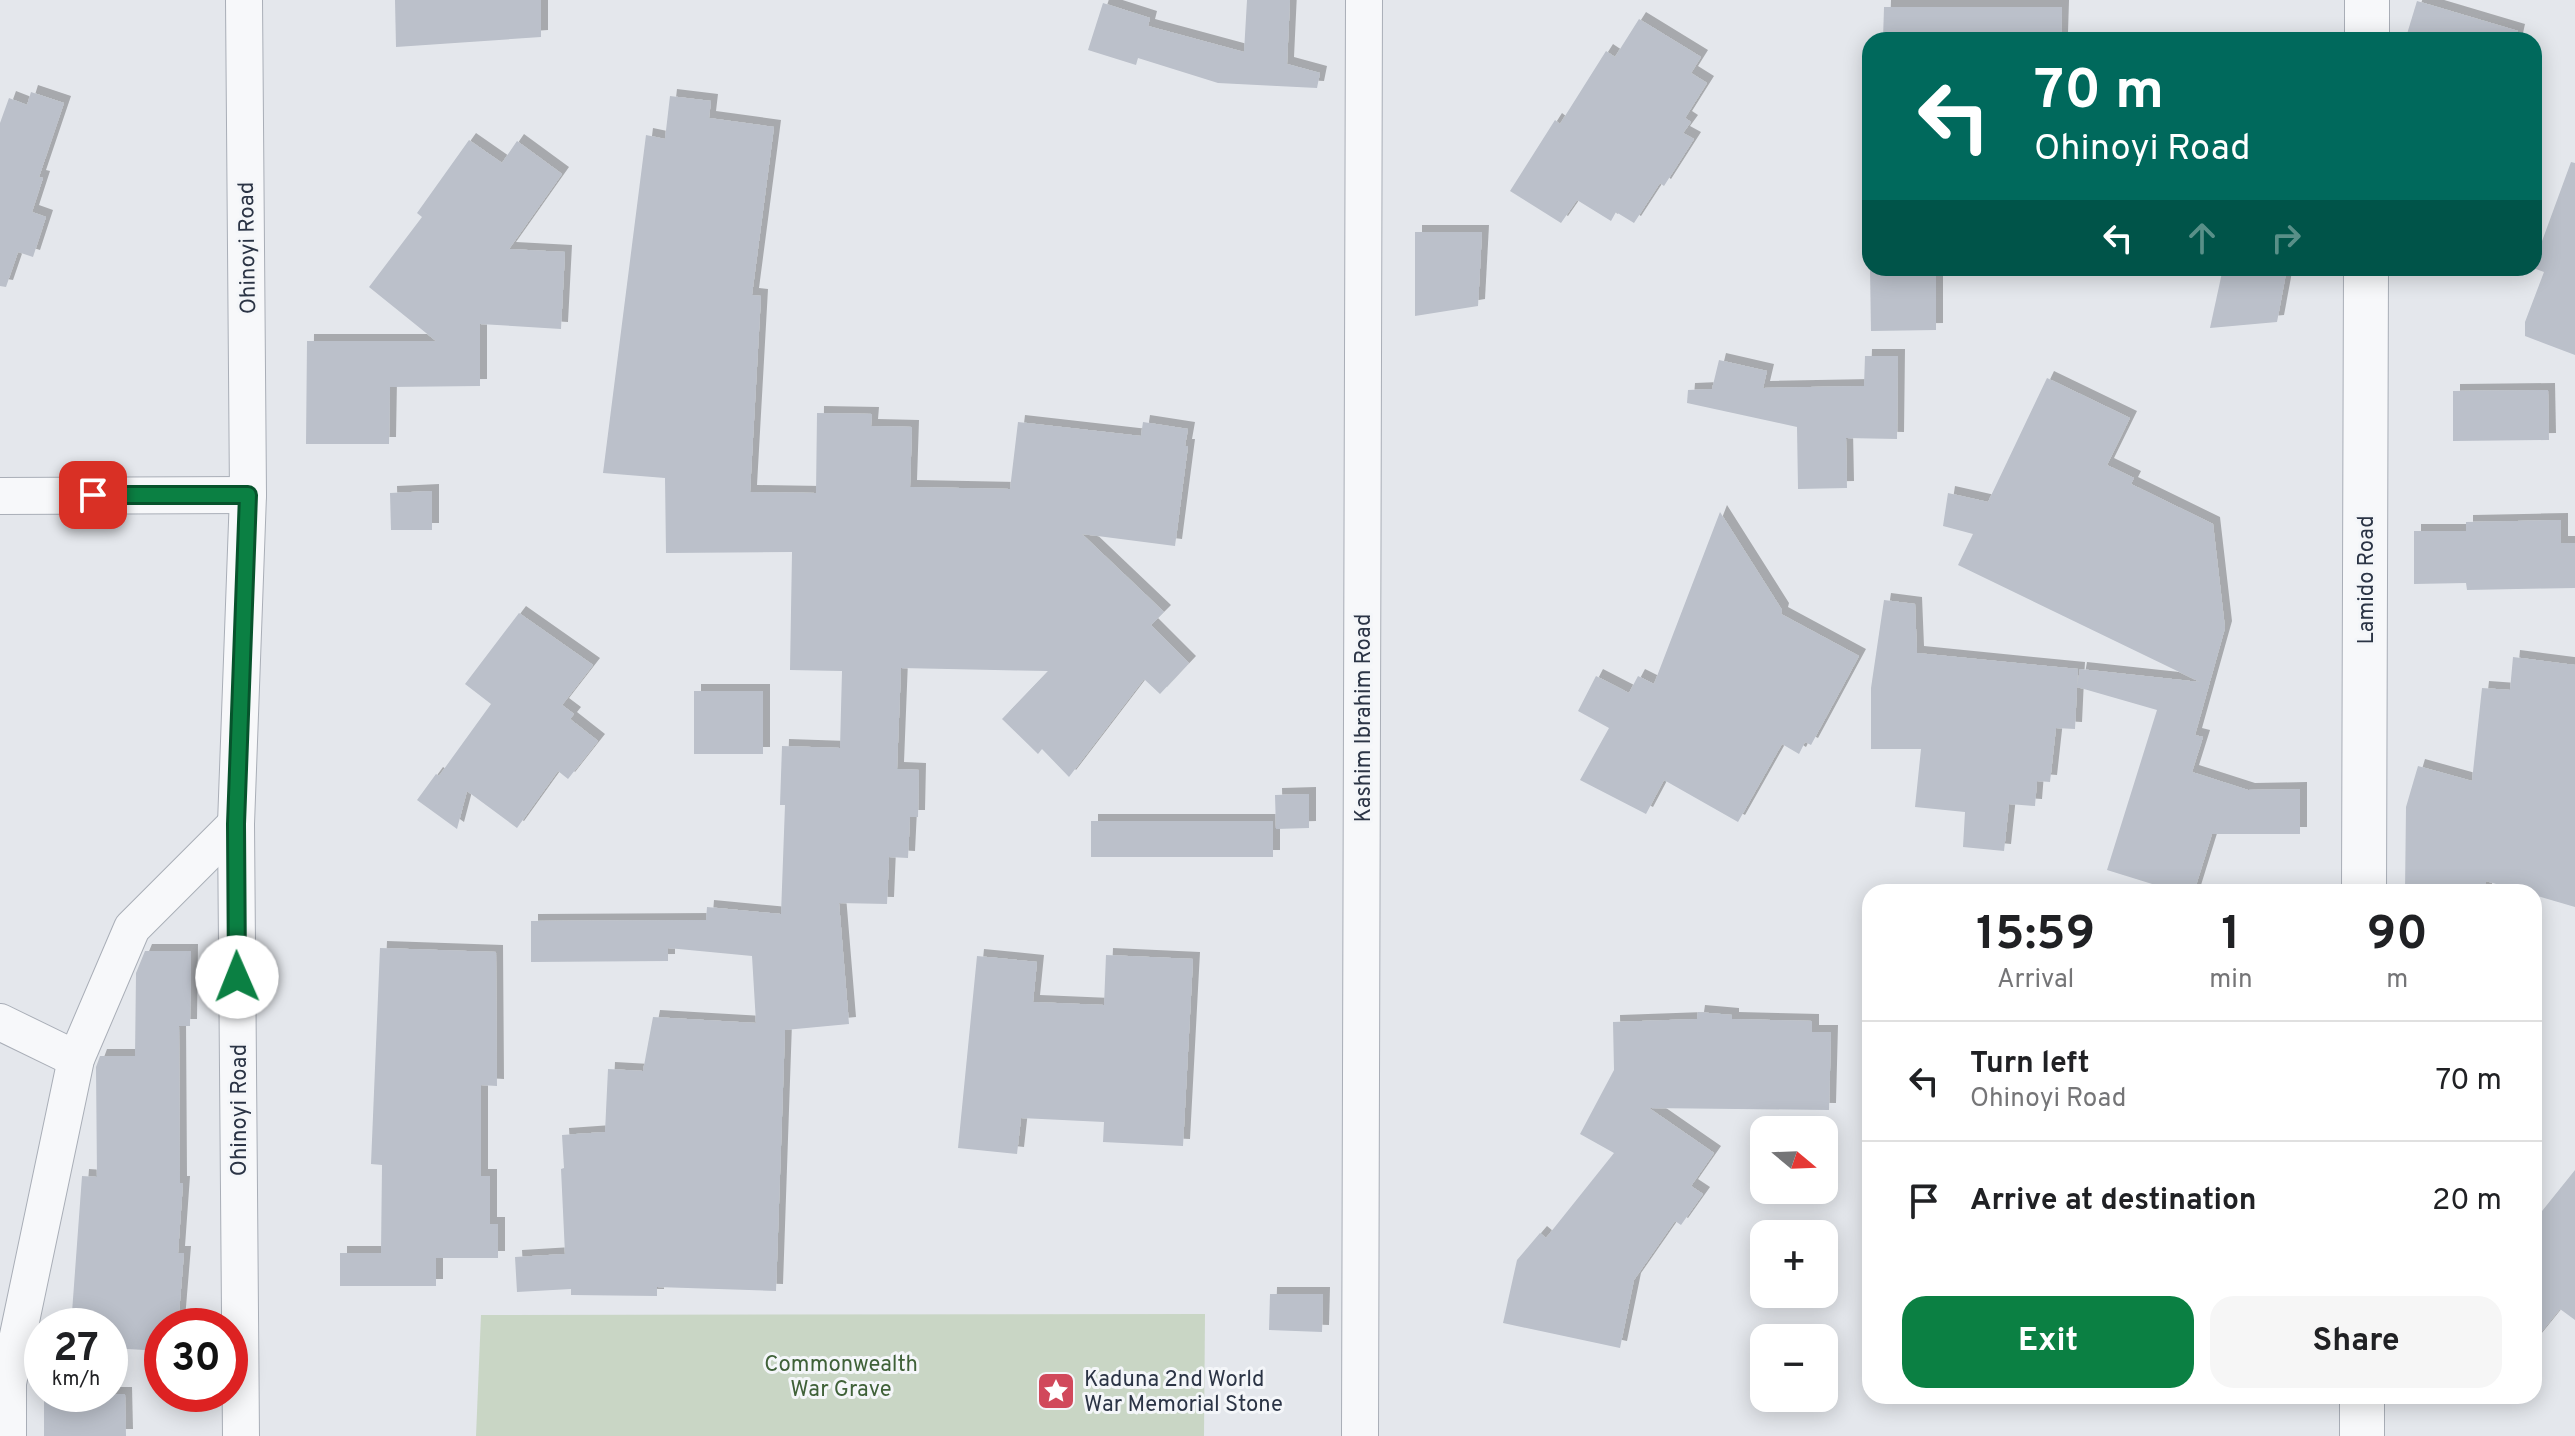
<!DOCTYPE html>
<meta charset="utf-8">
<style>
:root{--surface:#fff;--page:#f6f6f6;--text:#202124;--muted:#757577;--line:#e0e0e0;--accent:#0b8043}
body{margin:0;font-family:Overpass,sans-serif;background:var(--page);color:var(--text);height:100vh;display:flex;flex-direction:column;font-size:30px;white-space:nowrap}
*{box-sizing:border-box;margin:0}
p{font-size:26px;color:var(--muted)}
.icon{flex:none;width:44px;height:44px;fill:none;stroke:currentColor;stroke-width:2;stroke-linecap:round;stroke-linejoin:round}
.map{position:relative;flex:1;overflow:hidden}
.side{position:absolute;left:1862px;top:884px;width:680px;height:520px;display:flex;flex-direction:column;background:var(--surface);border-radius:24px;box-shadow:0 4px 20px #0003}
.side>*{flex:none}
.banner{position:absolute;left:1862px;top:32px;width:680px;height:244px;border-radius:24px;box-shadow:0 4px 20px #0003;background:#00695c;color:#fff;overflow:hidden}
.needle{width:52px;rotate:109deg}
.buttons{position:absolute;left:1750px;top:1116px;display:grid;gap:16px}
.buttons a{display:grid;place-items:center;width:88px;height:88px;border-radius:16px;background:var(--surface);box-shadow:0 4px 20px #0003;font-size:40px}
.speed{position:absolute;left:24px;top:1308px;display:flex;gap:16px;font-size:40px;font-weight:700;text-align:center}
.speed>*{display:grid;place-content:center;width:104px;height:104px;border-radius:50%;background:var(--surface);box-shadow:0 4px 20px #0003;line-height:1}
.speed small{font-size:20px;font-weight:400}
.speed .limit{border:12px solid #d22;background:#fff;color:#111}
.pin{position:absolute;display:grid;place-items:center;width:68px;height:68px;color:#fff;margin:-34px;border-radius:16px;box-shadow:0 4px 12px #0006}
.me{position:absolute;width:88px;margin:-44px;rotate:359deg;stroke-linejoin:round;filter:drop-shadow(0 0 6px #0008)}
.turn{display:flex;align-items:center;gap:28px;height:168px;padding:0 40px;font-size:36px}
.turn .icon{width:104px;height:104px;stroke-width:2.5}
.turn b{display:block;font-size:56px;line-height:68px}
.lanes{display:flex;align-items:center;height:76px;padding:0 40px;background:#0003;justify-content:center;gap:40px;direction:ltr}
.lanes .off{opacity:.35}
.eta{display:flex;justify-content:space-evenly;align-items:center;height:136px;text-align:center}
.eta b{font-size:48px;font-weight:700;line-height:56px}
.primary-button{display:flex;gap:16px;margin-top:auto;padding:16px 40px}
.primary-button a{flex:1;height:92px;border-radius:24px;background:var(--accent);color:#fff;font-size:32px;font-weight:700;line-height:92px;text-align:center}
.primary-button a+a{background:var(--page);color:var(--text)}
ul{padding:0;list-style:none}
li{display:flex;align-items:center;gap:24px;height:120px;padding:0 40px;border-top:2px solid var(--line)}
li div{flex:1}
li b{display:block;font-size:30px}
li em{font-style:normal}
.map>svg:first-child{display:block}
.green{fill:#c9d6c5}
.building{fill:#bbc0ca;filter:url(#shadow)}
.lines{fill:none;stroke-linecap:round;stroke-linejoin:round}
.minor-casing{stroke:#a9aeb7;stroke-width:38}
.tertiary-casing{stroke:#a9aeb7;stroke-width:46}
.minor{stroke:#f7f8fa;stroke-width:36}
.tertiary{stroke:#f7f8fa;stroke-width:44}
.route-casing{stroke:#07532c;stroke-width:20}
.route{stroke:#0b8043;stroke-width:14}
.labels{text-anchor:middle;stroke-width:6;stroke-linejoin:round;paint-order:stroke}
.street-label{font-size:22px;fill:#2b3445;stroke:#f4f6f9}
.park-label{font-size:22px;fill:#3f6138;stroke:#f4f6f9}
.poi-label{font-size:22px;fill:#2b3445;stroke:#f4f6f9;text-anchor:start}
</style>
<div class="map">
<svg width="2575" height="1436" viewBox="0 0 2575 1436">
<defs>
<filter id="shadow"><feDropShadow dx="7" dy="-7" stdDeviation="0" flood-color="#0004"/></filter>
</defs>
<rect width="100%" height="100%" fill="#e4e7ec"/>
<path class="green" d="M1205 1314 1204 1436H476L481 1315Z"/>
<g class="building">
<path d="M395 0H541V37L396 47Z"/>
<path d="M1247 0H1290L1287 64 1320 73 1317 88 1218 83 1138 58 1136 65 1088 50 1103 3 1150 18 1148 26 1244 52Z"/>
<path d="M2417 1 2518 31 2516 40H2429L2407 34Z"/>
<path d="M1884 7H2062L2061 40H1883Z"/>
<path d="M1639 19 1701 57 1691 73 1707 83 1685 118 1691 122 1683 133 1694 139 1664 186 1660 183 1634 223 1616 212 1611 221 1577 200 1561 223 1510 191 1555 120 1560 124 1606 51 1615 57Z"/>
<path d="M31 92 64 103 39 177 43 178 32 212 46 217 33 257 18 252 6 287 0 286V123L9 98 27 105Z"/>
<path d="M670 96 711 101 709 118 774 127 752 295 761 296 750 492 816 493 817 413 872 414 871 426 912 427 910 487 1010 489 1018 422 1141 436 1143 422 1188 429 1185 446H1188L1175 546 1082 534 1164 612 1151 625 1189 663 1160 694 1144 679 1069 777 1042 749 1038 754 1002 719 1048 671 901 668 897 769 919 770 918 817H910L908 858 889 857 887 904 839 903 849 1024 785 1030 776 1291 657 1287V1296L571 1295V1289L517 1292 515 1257 565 1254 561 1169 564 1168 562 1135 605 1132 608 1069 643 1071 653 1017 756 1023 752 956 668 948V961L531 962V921L706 920 707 907 781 914 785 805H780L782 746 840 748 842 671 790 670 792 552 666 553 665 478 603 473 646 135 665 139Z"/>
<path d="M469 140 502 163 517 141 562 174 509 249 565 252 561 329 480 324V386L390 387 389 444H306L307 341H436L369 287 422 217 417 213Z"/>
<path d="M2571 162 2575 163V355L2525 336V322L2544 272 2533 268 2534 263Z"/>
<path d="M1415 232H1482L1478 306 1415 316Z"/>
<path d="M1870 268H1936V330L1871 331Z"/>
<path d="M2223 268H2287L2277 322 2210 328Z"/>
<path d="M1865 356H1898L1897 439 1846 438 1847 488 1798 489 1797 427 1687 403 1688 390 1712 389 1719 360 1767 371 1763 388 1864 386Z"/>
<path d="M2047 378 2130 418 2107 465 2134 478 2131 484 2213 524 2225 628 2195 735 2203 737 2192 772 2248 790 2300 789V834H2212L2194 892H2178L2107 870 2157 710 2077 687 2075 729 2056 728 2050 782 2037 781 2035 806 2009 804 2004 851 1963 847 1965 812 1915 807 1921 749H1871V688L1884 600 1915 604 1917 653 2078 669 2077 686 2080 669 2200 682 1958 565 1973 534 1943 526 1948 493 1988 502Z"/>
<path d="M2548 390 2549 440 2453 441V391Z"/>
<path d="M432 491V530H391L390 493Z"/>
<path d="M1720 512 1782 610 1781 614 1859 656 1811 745 1805 742 1799 754 1782 744 1738 822 1664 780 1646 814 1580 780 1609 728 1578 711 1596 676 1629 693 1638 676 1654 684Z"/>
<path d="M2561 520V543H2575V588L2467 590 2466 583 2414 584V531H2466V522Z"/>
<path d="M519 613 593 665 562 705 574 714 570 719 598 741 568 779 558 771 517 828 467 791 457 829 417 800 436 774 439 776 491 704 465 684Z"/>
<path d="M2513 657 2575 665V907L2534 895V892H2523L2486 881 2485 892H2405L2406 807 2418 766 2472 781 2482 688 2510 690Z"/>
<rect x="694" y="691" width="69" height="63"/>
<path d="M1309 794V828L1276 829 1275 795Z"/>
<rect x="1091" y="821" width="182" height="36"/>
<path d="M380 948 496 952 497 1086 481 1085V1176H490V1224H498V1258H436V1286H340V1253H381L382 1165 371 1164Z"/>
<path d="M145 951H191L190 1026H179L180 1183H183L178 1253H184L178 1326H162V1351L110 1348V1326H71L82 1176 97 1177 96 1067 100 1056H135L136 973Z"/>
<path d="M1106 955 1193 959 1183 1146 1103 1142 1104 1122 1021 1118 1017 1154 958 1148 977 956 1037 962 1033 1002 1104 1005Z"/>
<path d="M1698 1012 1732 1015V1019L1812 1021V1032H1831L1829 1110 1649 1108 1714 1153 1691 1186 1703 1194 1681 1225 1675 1221 1634 1280 1620 1348 1503 1323 1517 1260 1540 1233 1546 1238 1614 1153 1580 1134 1614 1070 1613 1022 1697 1019Z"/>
<path d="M2575 1170V1320L2560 1309 2534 1341V1221Z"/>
<path d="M1270 1294H1323L1322 1332 1269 1330Z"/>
<path d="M44 1394H125L126 1436H44Z"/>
</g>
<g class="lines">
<defs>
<g id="minor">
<path d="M0 496 248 495"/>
<path d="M0 1022 76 1059"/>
<path d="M8 1436V1383L76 1059 132 928 236 824"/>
<path d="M241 1436 236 824 248 495 244 0"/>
<path d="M1360 1436 1364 0"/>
</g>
<g id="tertiary">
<path d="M2367 40V0"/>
<path d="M2364 892 2366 268"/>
<path d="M2362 1436V1396"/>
</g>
</defs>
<use href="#minor" class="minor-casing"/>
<use href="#tertiary" class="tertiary-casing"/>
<use href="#minor" class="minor"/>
<use href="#tertiary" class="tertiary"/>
</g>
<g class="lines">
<defs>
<path id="route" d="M93 495H248L236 824 237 977"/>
</defs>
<use href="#route" class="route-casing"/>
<use href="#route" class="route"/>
</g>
<defs>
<symbol id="sight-square" viewBox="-11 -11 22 22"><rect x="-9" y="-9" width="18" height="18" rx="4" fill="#d1495b" stroke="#f4f6f9"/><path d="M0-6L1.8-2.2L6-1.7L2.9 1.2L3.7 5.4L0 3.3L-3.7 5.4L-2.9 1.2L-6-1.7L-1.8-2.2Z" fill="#fff"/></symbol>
</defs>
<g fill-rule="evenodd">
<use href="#sight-square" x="1034" y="1369" width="44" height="44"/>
</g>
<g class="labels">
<g class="street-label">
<text transform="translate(246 248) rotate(-91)" y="8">Ohinoyi Road</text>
<text transform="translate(2365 580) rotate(-90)" y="8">Lamido Road</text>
<text transform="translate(1362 718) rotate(-90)" y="8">Kashim Ibrahim Road</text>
<text transform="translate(238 1110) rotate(-90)" y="8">Ohinoyi Road</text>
</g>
<g class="park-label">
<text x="841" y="1371">Commonwealth<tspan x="841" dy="25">War Grave</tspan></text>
</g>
<g class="poi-label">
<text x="1084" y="1386">Kaduna 2nd World<tspan x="1084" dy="25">War Memorial Stone</tspan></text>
</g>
</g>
</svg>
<div class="buttons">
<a><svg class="needle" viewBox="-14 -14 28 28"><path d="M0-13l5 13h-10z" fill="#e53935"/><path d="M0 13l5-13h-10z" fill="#757577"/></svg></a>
<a>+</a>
<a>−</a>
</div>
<div class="speed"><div>27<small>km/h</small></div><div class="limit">30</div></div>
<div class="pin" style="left:93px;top:495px;background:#d93025"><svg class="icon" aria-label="arrive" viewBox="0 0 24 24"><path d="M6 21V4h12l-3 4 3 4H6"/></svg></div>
<svg class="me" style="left:237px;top:977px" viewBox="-20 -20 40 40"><circle r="19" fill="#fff"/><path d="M0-13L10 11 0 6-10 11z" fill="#0b8043"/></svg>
<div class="banner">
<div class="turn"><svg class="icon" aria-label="left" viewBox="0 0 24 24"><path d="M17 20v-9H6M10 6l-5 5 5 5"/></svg><div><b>70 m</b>Ohinoyi Road</div></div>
<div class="lanes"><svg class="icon" aria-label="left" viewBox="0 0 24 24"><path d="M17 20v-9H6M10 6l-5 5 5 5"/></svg><svg class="icon off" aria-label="ahead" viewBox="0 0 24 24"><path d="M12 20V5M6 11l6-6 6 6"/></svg><svg class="icon off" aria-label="right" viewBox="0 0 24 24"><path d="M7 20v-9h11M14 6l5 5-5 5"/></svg></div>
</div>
<section class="side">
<div class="eta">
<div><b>15:59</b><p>Arrival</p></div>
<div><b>1</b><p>min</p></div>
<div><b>90</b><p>m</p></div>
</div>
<ul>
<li><svg class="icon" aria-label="left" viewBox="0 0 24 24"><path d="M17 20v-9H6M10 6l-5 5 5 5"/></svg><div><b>Turn left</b><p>Ohinoyi Road</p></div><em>70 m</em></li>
<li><svg class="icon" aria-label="arrive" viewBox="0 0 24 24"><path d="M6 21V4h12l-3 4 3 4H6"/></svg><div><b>Arrive at destination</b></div><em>20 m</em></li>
</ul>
<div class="primary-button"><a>Exit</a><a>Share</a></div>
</section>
</div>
